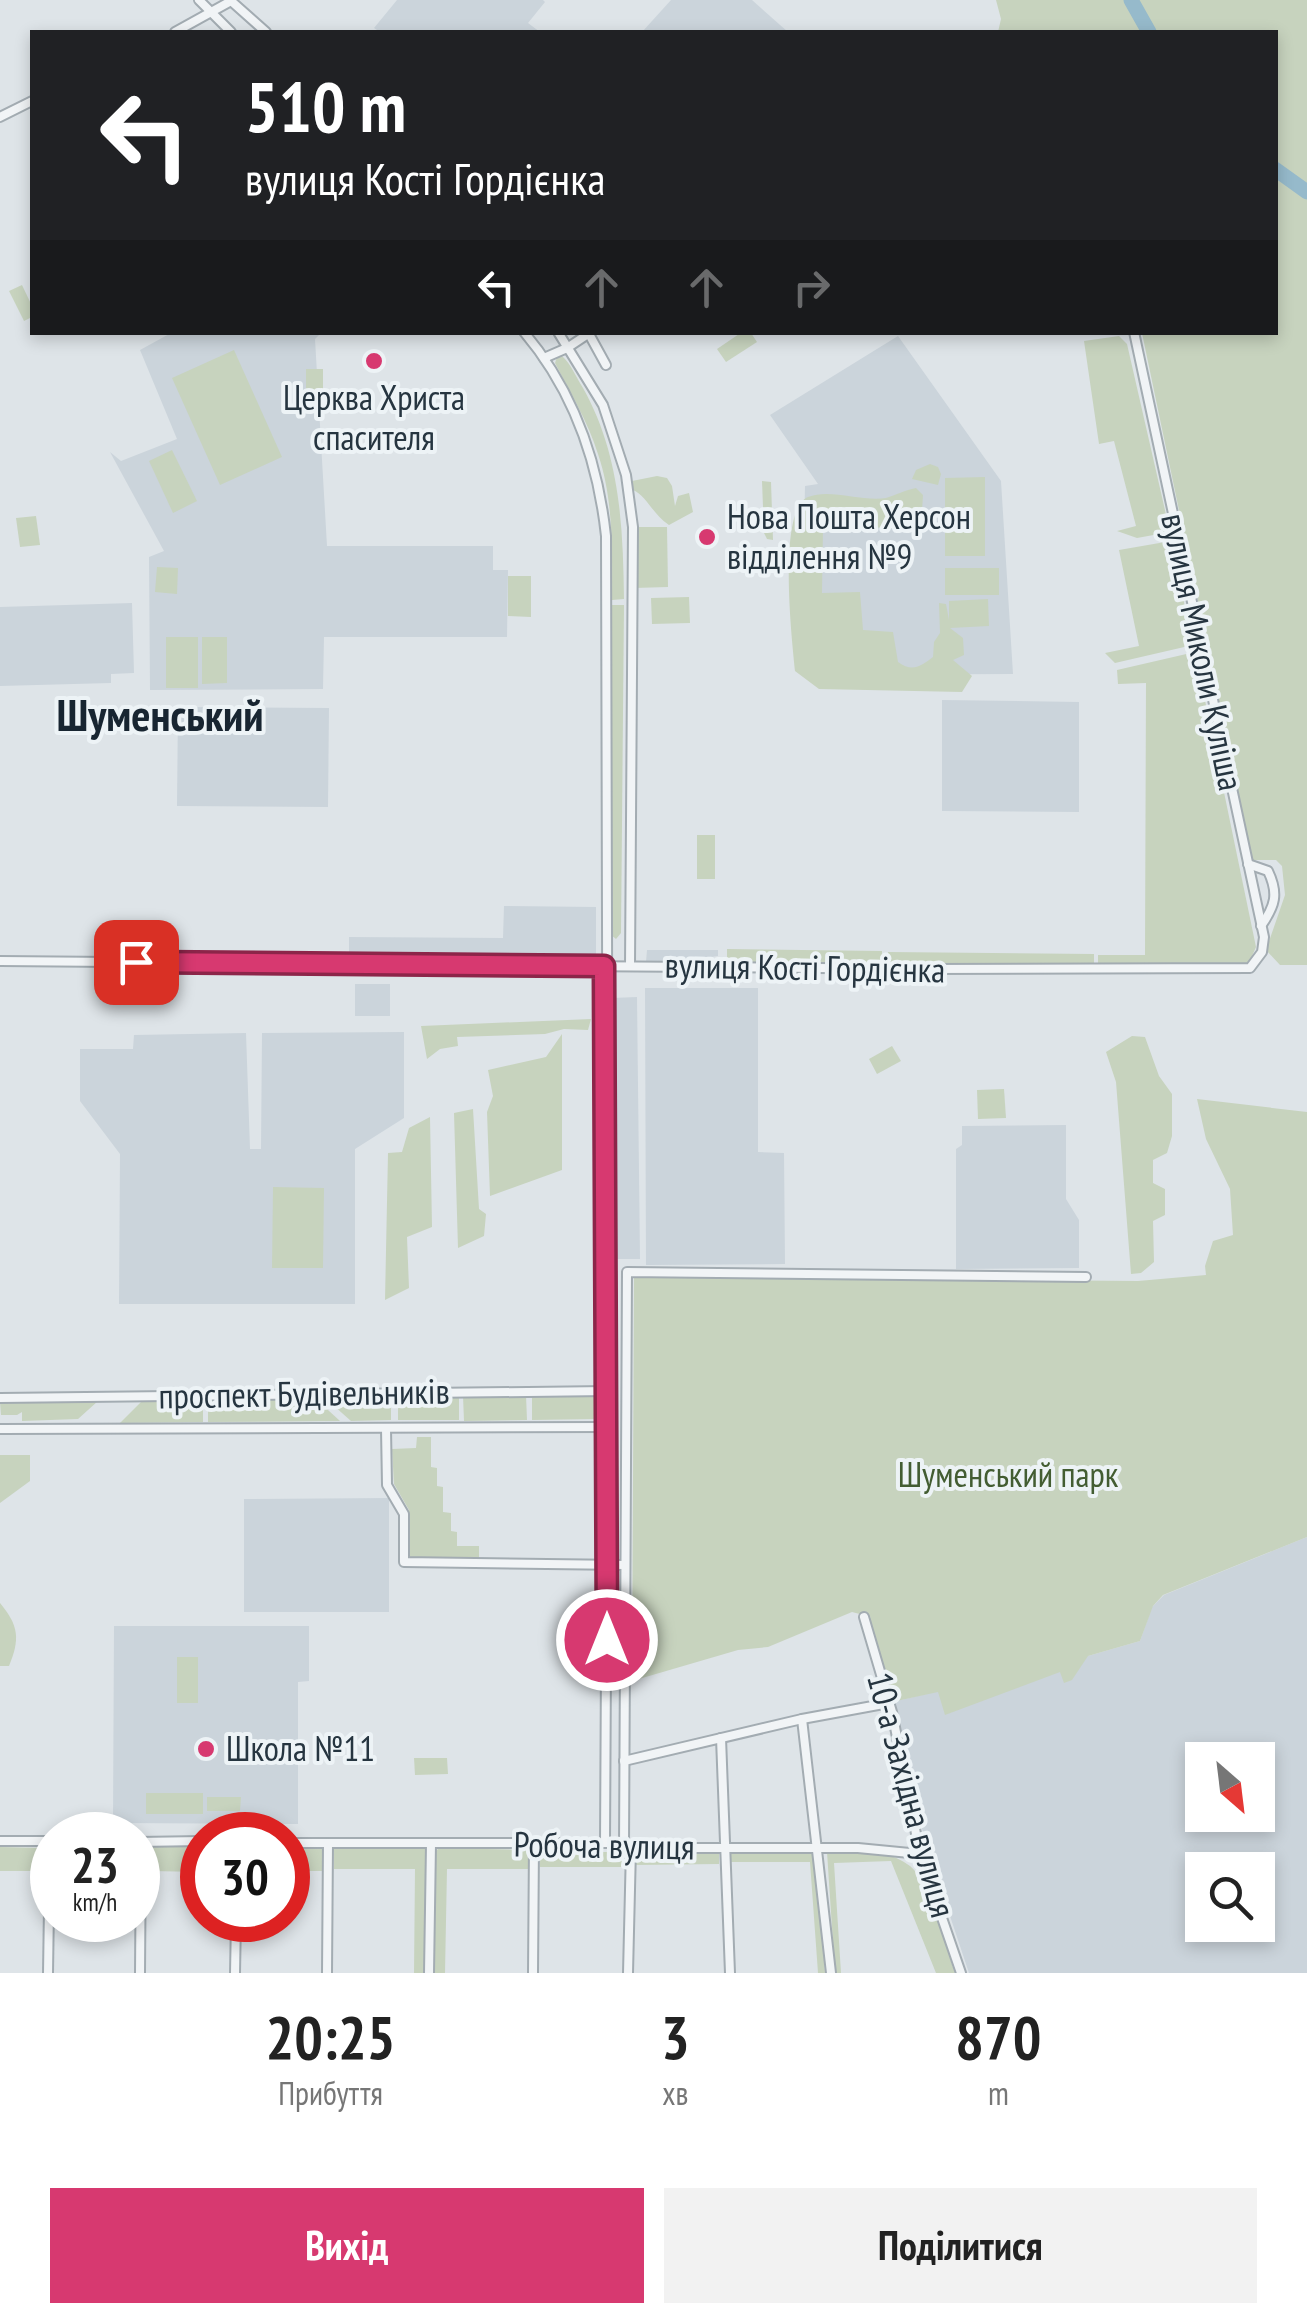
<!DOCTYPE html>
<html lang="uk">
<meta charset="utf-8">
<style>
:root{--surface:#fff;--page:#f2f2f2;--text:#222;--muted:#767676;--accent:#d73970}
body{margin:0;font-family:"PT Sans Narrow",sans-serif;background:var(--page);color:var(--text);height:100vh;display:flex;flex-direction:column;font-size:38px;white-space:nowrap}
*{box-sizing:border-box;margin:0}
p{font-size:32px;color:var(--muted)}
.icon{flex:none;width:55px;height:55px;fill:none;stroke:currentColor;stroke-width:2;stroke-linecap:round;stroke-linejoin:round}
.map{position:relative;height:1973px;overflow:hidden}
.details{display:flex;flex-direction:column;background:var(--surface);flex:1}
.details>*{flex:none}
.guide{position:absolute;left:30px;top:30px;width:1248px;height:305px;border-radius:0px;box-shadow:0 5px 15px #0003;background:#202124;color:#fff;overflow:hidden}
.needle{width:65px;rotate:152deg}
.fabs{position:absolute;left:1185px;top:1742px;display:grid;gap:20px}
.fabs a{display:grid;place-items:center;width:90px;height:90px;border-radius:0px;background:var(--surface);box-shadow:0 5px 15px #0003;font-size:50px}
.speed{position:absolute;left:30px;top:1812px;display:flex;gap:20px;font-size:50px;font-weight:700;text-align:center}
.speed>*{display:grid;place-content:center;width:130px;height:130px;border-radius:50%;background:var(--surface);box-shadow:0 5px 15px #0003;line-height:1}
.speed small{font-size:25px;font-weight:400}
.speed .limit{border:15px solid #d22;background:#fff;color:#111}
.pin{position:absolute;display:grid;place-items:center;width:85px;height:85px;color:#fff;margin:-42px;border-radius:20px;box-shadow:0 5px 15px #0006}
.me{position:absolute;width:110px;margin:-55px;rotate:0deg;stroke-linejoin:round;filter:drop-shadow(0 0 8px #0008)}
.turn{display:flex;align-items:center;gap:35px;height:210px;padding:0 50px;font-size:45px}
.turn .icon{width:130px;height:130px;stroke-width:2.5}
.turn b{display:block;font-size:70px;line-height:85px}
.lanes{display:flex;align-items:center;height:95px;padding:0 50px;background:#0003;justify-content:center;gap:50px;direction:ltr}
.lanes .off{opacity:.35}
.eta{display:flex;justify-content:space-evenly;align-items:center;height:170px;text-align:center}
.eta b{font-size:60px;font-weight:800;line-height:70px}
.button{display:flex;gap:20px;margin-top:auto;padding:20px 50px}
.button a{flex:1;height:115px;border-radius:0px;background:var(--accent);color:#fff;font-size:40px;font-weight:800;line-height:115px;text-align:center}
.button a+a{background:var(--page);color:var(--text)}
.map>svg:first-child{display:block}
.built{fill:#cbd4db;fill-rule:evenodd}
.green{fill:#c7d3be}
.lines{fill:none;stroke-linecap:round;stroke-linejoin:round}
.river{stroke:#96bacb;stroke-width:15}
.street-casing{stroke:#a3acb2;stroke-width:12}
.street{stroke:#f1f4f6;stroke-width:8}
.route-casing{stroke:#8c2549;stroke-width:25}
.route{stroke:#d73970;stroke-width:18}
.poi-dot{fill:#d73970;stroke:#edf3f6;stroke-width:4}
.labels{text-anchor:middle;stroke-width:8;stroke-linejoin:round;paint-order:stroke}
.poi-label{font-size:35px;fill:#263540;stroke:#edf3f6;text-anchor:start}
.street-label{font-size:35px;fill:#263540;stroke:#edf3f6}
.park-label{font-size:35px;fill:#435d32;stroke:#edf3f6}
.district-label{font-size:45px;font-weight:bold;fill:#182531;stroke:#edf3f6}
</style>
<div class="map">
<svg width="1307" height="1973" viewBox="0 0 1307 1973">
<rect width="100%" height="100%" fill="#dee4e8"/>
<g class="built">
<path d="M397 0H543L545 2 528 23 540 32H380L374 28Z"/>
<path d="M671 0H752L788 32H642Z"/>
<path d="M171 333H321L315 339 327 546H493V570H508L507 637H324L323 689 150 690 149 557 164 551 110 452 121 461 177 439 140 350Z"/>
<path d="M898 336 1001 481 1013 674 801 675 805 486 818 484 770 415Z"/>
<path d="M132 603 134 673 111 674V683L0 686V607Z"/>
<path d="M942 700 1079 702V812L942 811Z"/>
<path d="M178 707 329 708 328 807 177 806Z"/>
<path d="M504 906 596 907V959L349 958V937L503 938Z"/>
<path d="M647 950H718V956L711 957V962H646Z"/>
<rect x="355" y="984" width="35" height="32"/>
<path d="M645 988H758V1152L784 1153 785 1264 646 1265Z"/>
<path d="M637 997 640 1259H616L612 998Z"/>
<path d="M404 1032V1118L355 1149V1304H119L120 1154 80 1101V1049H133L134 1035 246 1033 250 1149H261L262 1033Z"/>
<path d="M1066 1125V1199L1079 1220V1268L956 1269V1149L962 1145V1126Z"/>
<path d="M389 1498V1612H244V1499Z"/>
<path d="M1307 1537V1973H969L925 1841 892 1702 1088 1656 1140 1641 1152 1607 1164 1595ZM1202 1760H1258V1815H1202ZM1202 1870H1258V1925H1202Z"/>
<path d="M114 1626H309V1681L298 1682V1824L113 1823Z"/>
</g>
<g class="green">
<path d="M996 0H1307V965H1280L1266 950 1285 895 1282 866 1276 860H1252L1142 333 1275 332V32H998L1001 19Z"/>
<path d="M22 285 32 306V317L24 321 9 291Z"/>
<path d="M742 332 751 333 757 342 726 362 717 349Z"/>
<path d="M1119 336 1127 344 1170 532 1137 538 1117 531 1136 526 1114 441 1099 444 1084 341Z"/>
<path d="M234 350 282 457 220 485 172 378Z"/>
<path d="M562 356C571 364 576 377 583 388 620 454 623 525 624 599L612 600C612 551 614 501 598 454 588 422 570 392 555 363L557 357Z"/>
<rect x="306" y="369" width="17" height="36"/>
<path d="M172 450 197 501 173 513 149 461Z"/>
<path d="M930 464 938 467 941 474 938 485 912 479 916 470Z"/>
<path d="M657 476 667 478 672 486 675 506 678 496 689 493 693 512 669 525C653 515 647 496 633 490L632 481Z"/>
<path d="M985 477V556H945V478Z"/>
<path d="M762 481 771 482 773 540 767 539 764 533Z"/>
<path d="M916 488 923 495 921 526 911 528 823 527 822 593 860 592 863 630 893 632 898 662C912 672 920 667 933 657L934 642 940 633 939 603 946 604 949 620V601L988 599 989 626 950 628 963 638 964 655 953 660 972 676 962 692 819 689 795 671C792 640 777 510 808 497 830 488 862 502 886 498 896 495 905 490 916 488Z"/>
<path d="M36 516 40 545 20 547 16 518Z"/>
<path d="M633 527H667L668 587 634 588Z"/>
<path d="M1171 541 1193 645 1115 663 1105 653 1139 646 1119 550Z"/>
<path d="M157 567 178 568 177 594 155 592Z"/>
<rect x="945" y="568" width="54" height="27"/>
<path d="M508 576H531V617L508 616Z"/>
<path d="M689 597 690 623 652 624 651 598Z"/>
<path d="M611 605H624L621 933 616 939 610 934Z"/>
<rect x="166" y="637" width="32" height="51"/>
<path d="M202 637H227V683L202 684Z"/>
<path d="M1195 652 1256 947 1249 963 1240 965 1098 966V955H1145L1146 683 1118 684 1117 670Z"/>
<rect x="697" y="835" width="18" height="44"/>
<path d="M727 949 882 951V965L727 963Z"/>
<path d="M888 952 1094 954V967L888 964Z"/>
<path d="M591 1019 588 1030 564 1029 545 1034 457 1037 458 1046 440 1049 427 1059 421 1026Z"/>
<path d="M562 1034V1170L490 1196 487 1112 493 1096 488 1070 546 1057Z"/>
<path d="M1132 1036 1145 1037 1159 1076 1172 1094V1136L1167 1153 1153 1160V1183L1165 1189V1215L1153 1221 1154 1262 1141 1273 1131 1274 1116 1082 1106 1052Z"/>
<path d="M892 1046 901 1061 877 1074 869 1059Z"/>
<path d="M1004 1089 1006 1118 978 1119 977 1090Z"/>
<path d="M1197 1099 1307 1112V1537L1163 1595 1153 1606 1140 1641 1088 1656 1072 1680 1064 1683 1060 1672 945 1715 938 1692 892 1702 868 1619 871 1617 852 1612 768 1647 738 1650 632 1681 634 1277 1138 1281 1206 1275 1205 1266 1213 1241 1233 1235 1230 1189 1206 1139Z"/>
<path d="M473 1109 479 1209 486 1214 484 1236 458 1248 454 1113Z"/>
<path d="M430 1117 432 1227 407 1237 409 1288 385 1300 388 1153 402 1152 409 1128Z"/>
<path d="M273 1187 324 1188 323 1268H272Z"/>
<path d="M596 1394V1419L532 1420V1395Z"/>
<path d="M526 1395 527 1420 464 1421 463 1396Z"/>
<rect x="398" y="1396" width="61" height="24"/>
<path d="M324 1397H391V1420L351 1421Z"/>
<path d="M203 1399V1422L120 1423 143 1400Z"/>
<path d="M208 1399H316L340 1421 208 1422Z"/>
<path d="M98 1401 78 1419 22 1421V1412L17 1415H1L0 1402Z"/>
<path d="M417 1437H431V1467L437 1468V1486L443 1487V1512L451 1513V1531L457 1532V1546H479V1559L408 1558 409 1510 394 1484 392 1449 416 1448Z"/>
<path d="M0 1455H30V1481L0 1503Z"/>
<path d="M0 1603C19 1626 20 1639 9 1666H0Z"/>
<rect x="177" y="1657" width="21" height="46"/>
<path d="M414 1758H447L448 1774 415 1775Z"/>
<rect x="146" y="1793" width="57" height="21"/>
<path d="M207 1797H241L240 1811H207Z"/>
<path d="M151 1846 202 1847V1872L150 1871Z"/>
<path d="M337 1846H422L426 1849 424 1973H414L415 1869H334V1849Z"/>
<path d="M0 1847 44 1848V1871H0Z"/>
<rect x="288" y="1848" width="34" height="23"/>
<path d="M439 1848 528 1850V1869H447L445 1973H434L435 1852Z"/>
<rect x="540" y="1852" width="82" height="15"/>
<path d="M827 1852C854 1852 886 1848 910 1866 930 1881 946 1948 955 1973H936L891 1861 834 1863 841 1973H835Z"/>
<path d="M719 1853V1864L635 1865V1854Z"/>
<path d="M731 1853H813L817 1859 825 1973H818L810 1862H731Z"/>
</g>
<g class="lines">
<g class="river">
<path d="M1131 0 1149 32"/>
<path d="M1275 169 1307 192"/>
</g>
<defs>
<g id="street">
<path d="M199 0 231 32"/>
<path d="M230 0 266 32"/>
<path d="M175 32 231 1"/>
<path d="M0 117 32 101"/>
<path d="M524 332C573 390 598 462 606 536L608 1301 605 1843"/>
<path d="M558 332 603 405 626 475 633 527 630 966"/>
<path d="M589 334 606 365"/>
<path d="M544 358 567 348 591 332"/>
<path d="M1248 864 1268 871C1279 894 1275 906 1261 926"/>
<path d="M0 961 927 969 1250 968 1262 952 1264 937 1134 332"/>
<path d="M0 1398 607 1391"/>
<path d="M0 1429 607 1427"/>
<path d="M386 1429 387 1485 404 1514V1562L625 1565"/>
<path d="M864 1617 892 1712 920 1854 961 1973"/>
<path d="M802 1719 831 1973"/>
<path d="M721 1738 730 1973"/>
<path d="M624 1761 802 1719 889 1703"/>
<path d="M0 1841H50"/>
<path d="M138 1842 202 1841"/>
<path d="M288 1843H608L631 1848H858L920 1854"/>
<path d="M624 1847 627 1272 1086 1277"/>
<path d="M48 1973 50 1841"/>
<path d="M140 1973 141 1842"/>
<path d="M235 1973 236 1920"/>
<path d="M327 1973 328 1844"/>
<path d="M429 1973 431 1844"/>
<path d="M533 1973 534 1844"/>
<path d="M628 1973 631 1848"/>
</g>
</defs>
<use href="#street" class="street-casing"/>
<use href="#street" class="street"/>
</g>
<g class="lines">
<defs>
<path id="route" d="M136 962 604 966 607 1640"/>
</defs>
<use href="#route" class="route-casing"/>
<use href="#route" class="route"/>
</g>
<g class="poi-dot">
<circle cx="374" cy="361" r="10"/>
<circle cx="707" cy="537" r="10"/>
<circle cx="206" cy="1749" r="10"/>
</g>
<g class="labels">
<g class="poi-label">
<text x="374" y="410" text-anchor="middle">Церква Христа<tspan x="374" dy="40">спасителя</tspan></text>
<text x="727" y="529">Нова Пошта Херсон<tspan x="727" dy="40">відділення №9</tspan></text>
<text x="226" y="1761">Школа №11</text>
</g>
<g class="street-label">
<text transform="translate(1202 652) rotate(78)" y="12">вулиця Миколи Куліша</text>
<text transform="translate(805 968) rotate(1)" y="12">вулиця Кості Гордієнка</text>
<text transform="translate(304 1394) rotate(-1)" y="12">проспект Будівельників</text>
<text transform="translate(911 1795) rotate(75)" y="12">10-а Західна вулиця</text>
<text transform="translate(604 1846) rotate(1)" y="12">Робоча вулиця</text>
</g>
<g class="park-label">
<text x="1008" y="1487">Шуменський парк</text>
</g>
<g class="district-label">
<text x="160" y="731">Шуменський</text>
</g>
</g>
</svg>
<div class="fabs">
<a><svg class="needle" viewBox="-14 -14 28 28"><path d="M0-13l5 13h-10z" fill="#e53935"/><path d="M0 13l5-13h-10z" fill="#767676"/></svg></a>
<a><svg class="icon" aria-label="search" viewBox="0 0 24 24"><circle cx="10" cy="10" r="6"/><path d="M15 15l6 6"/></svg></a>
</div>
<div class="speed"><div>23<small>km/h</small></div><div class="limit">30</div></div>
<div class="pin" style="left:136px;top:962px;background:#d93025"><svg class="icon" aria-label="arrive" viewBox="0 0 24 24"><path d="M6 21V4h12l-3 4 3 4H6"/></svg></div>
<svg class="me" style="left:607px;top:1640px" viewBox="-20 -20 40 40"><circle r="17" fill="#d73970" stroke="#fff" stroke-width="3"/><path d="M0-11L8 9 0 5-8 9z" fill="#fff"/></svg>
<div class="guide">
<div class="turn"><svg class="icon" aria-label="left" viewBox="0 0 24 24"><path d="M17 20v-9H6M10 6l-5 5 5 5"/></svg><div><b>510 m</b>вулиця Кості Гордієнка</div></div>
<div class="lanes"><svg class="icon" aria-label="left" viewBox="0 0 24 24"><path d="M17 20v-9H6M10 6l-5 5 5 5"/></svg><svg class="icon off" aria-label="ahead" viewBox="0 0 24 24"><path d="M12 20V5M6 11l6-6 6 6"/></svg><svg class="icon off" aria-label="ahead" viewBox="0 0 24 24"><path d="M12 20V5M6 11l6-6 6 6"/></svg><svg class="icon off" aria-label="right" viewBox="0 0 24 24"><path d="M7 20v-9h11M14 6l5 5-5 5"/></svg></div>
</div>
</div>
<section class="details">
<div class="eta">
<div><b>20:25</b><p>Прибуття</p></div>
<div><b>3</b><p>хв</p></div>
<div><b>870</b><p>m</p></div>
</div>
<div class="button"><a>Вихід</a><a>Поділитися</a></div>
</section>
